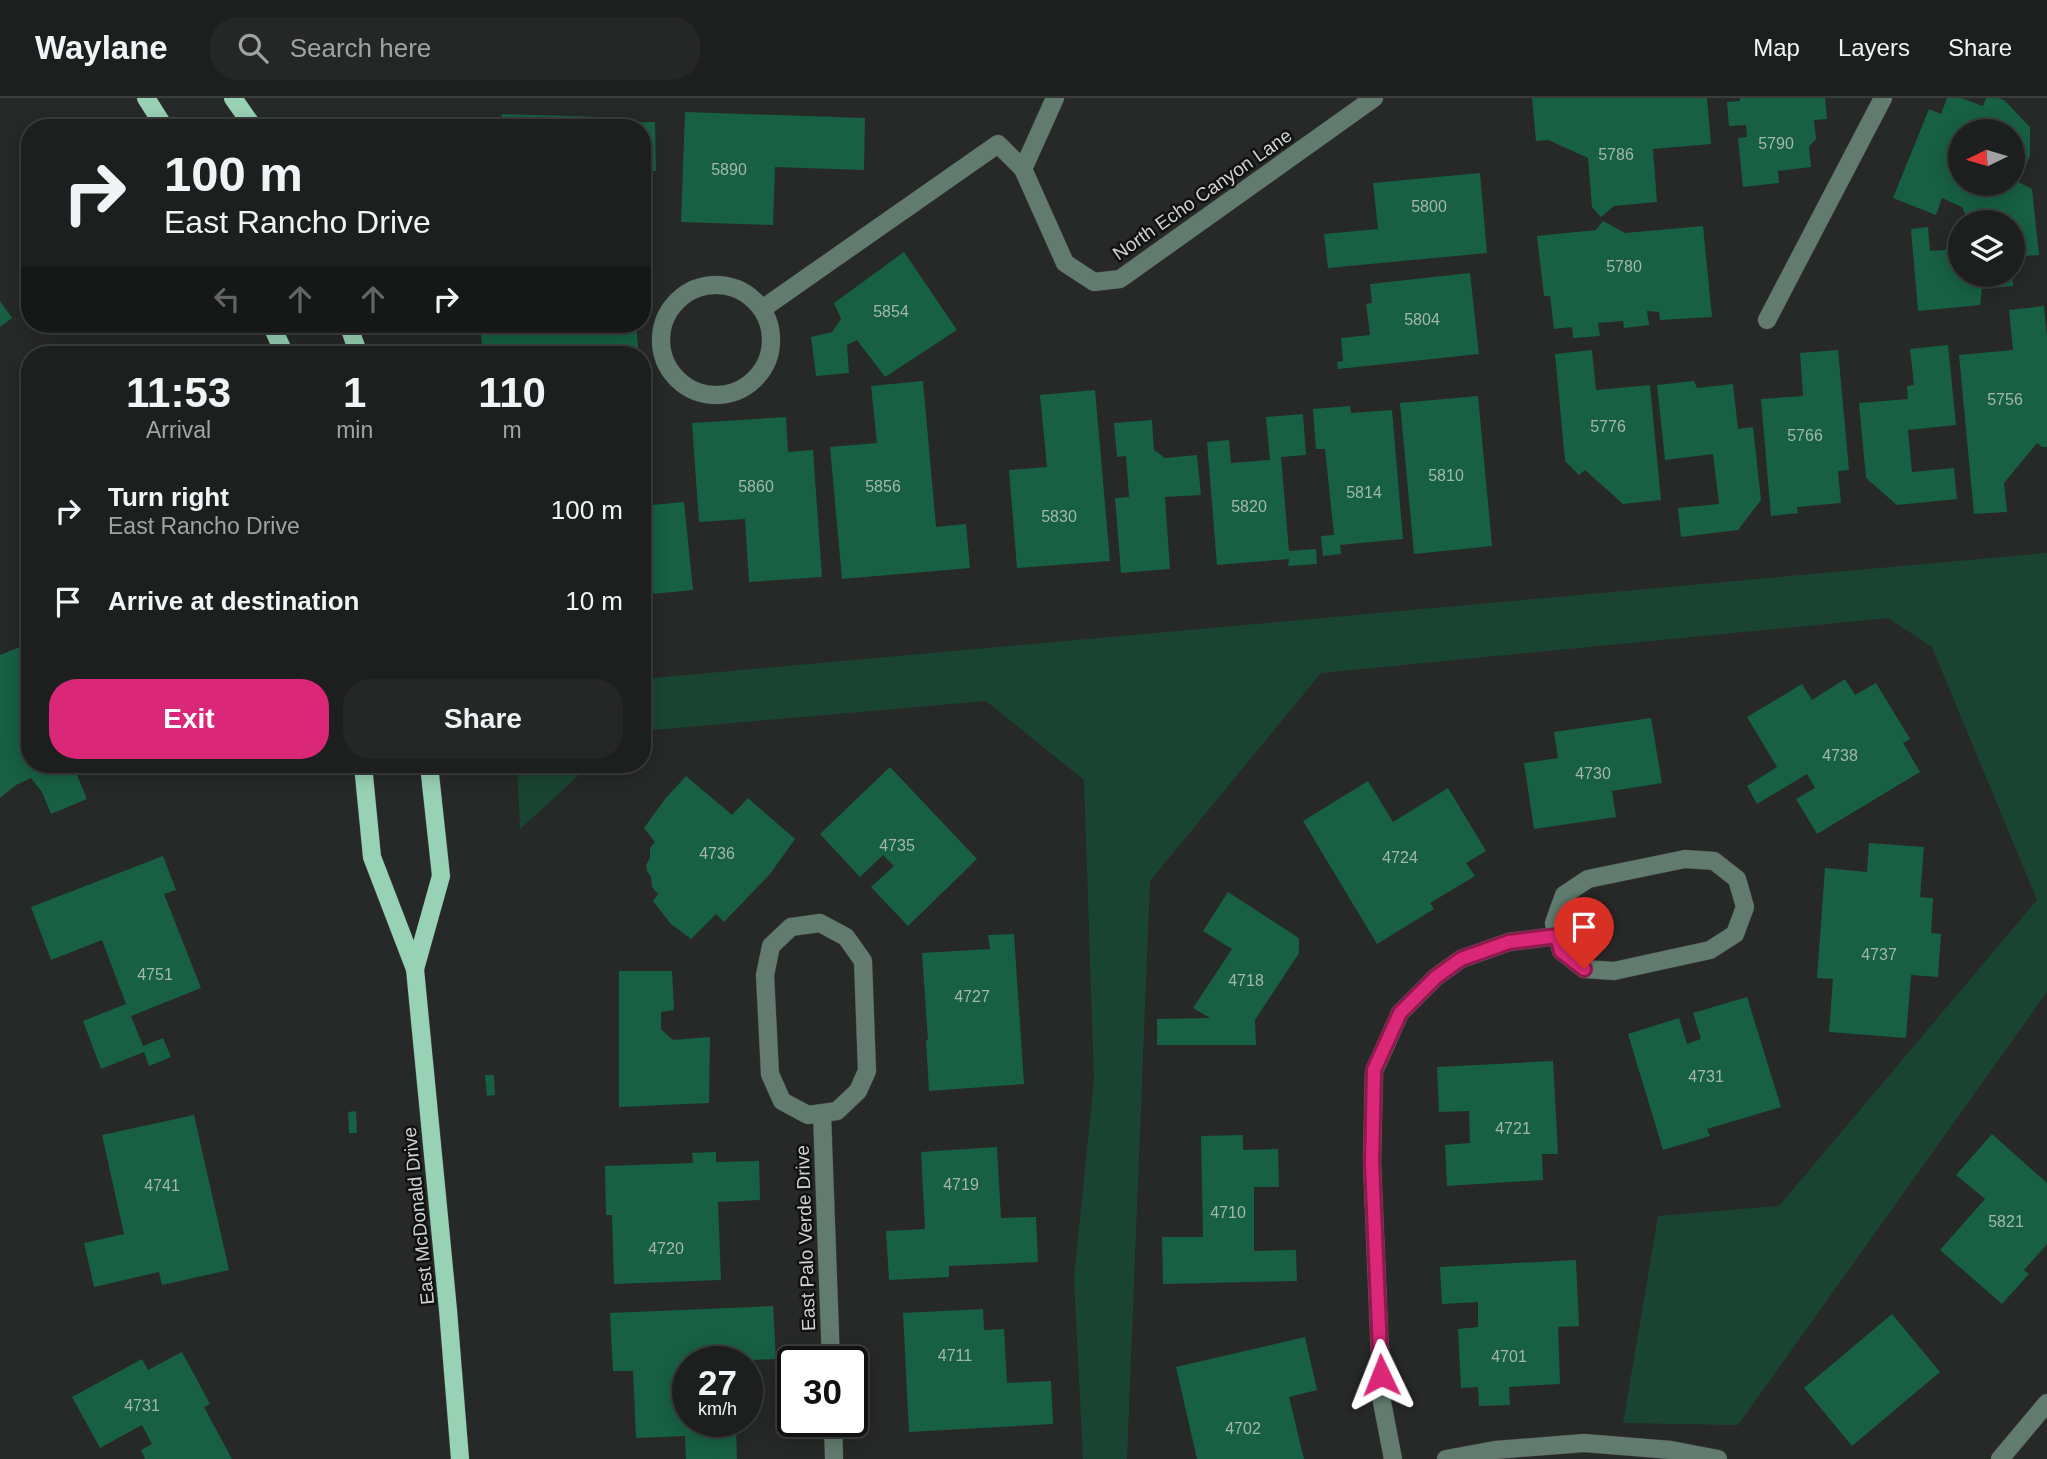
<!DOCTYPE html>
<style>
:root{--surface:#1c1f1d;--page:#252726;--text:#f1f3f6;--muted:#a0a2a4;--line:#3a3d3b;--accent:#db2777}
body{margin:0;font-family:Arial,sans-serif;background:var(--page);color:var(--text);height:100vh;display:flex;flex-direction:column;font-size:26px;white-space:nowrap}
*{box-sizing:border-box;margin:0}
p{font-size:23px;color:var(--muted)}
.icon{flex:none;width:38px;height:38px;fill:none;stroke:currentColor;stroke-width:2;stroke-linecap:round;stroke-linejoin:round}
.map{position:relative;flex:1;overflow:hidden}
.details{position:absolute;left:21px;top:248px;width:630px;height:427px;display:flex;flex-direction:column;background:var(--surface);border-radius:28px;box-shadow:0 4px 18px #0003,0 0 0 2px var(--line)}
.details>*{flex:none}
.hud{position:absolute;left:21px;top:21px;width:630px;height:214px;border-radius:28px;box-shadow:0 4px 18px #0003,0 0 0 2px var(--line);background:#1c1f1d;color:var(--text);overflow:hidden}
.needle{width:46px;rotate:265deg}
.tools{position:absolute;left:1948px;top:21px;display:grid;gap:14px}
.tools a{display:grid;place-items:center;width:77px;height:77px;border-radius:50%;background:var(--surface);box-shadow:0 4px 18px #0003,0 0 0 2px var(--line);font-size:35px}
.speed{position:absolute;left:672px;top:1248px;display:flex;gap:14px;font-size:35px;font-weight:700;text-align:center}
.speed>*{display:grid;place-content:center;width:91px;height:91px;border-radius:50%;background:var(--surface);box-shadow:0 4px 18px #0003,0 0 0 2px var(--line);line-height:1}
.speed small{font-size:18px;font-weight:400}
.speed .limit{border:4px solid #111;border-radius:10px;background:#fff;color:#111}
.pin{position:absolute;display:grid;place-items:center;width:60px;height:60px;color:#fff;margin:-72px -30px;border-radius:50% 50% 50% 0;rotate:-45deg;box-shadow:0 0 7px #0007}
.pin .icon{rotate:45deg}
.me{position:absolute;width:77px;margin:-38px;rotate:358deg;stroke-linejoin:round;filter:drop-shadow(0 0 5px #0008)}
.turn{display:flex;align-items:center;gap:24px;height:147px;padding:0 28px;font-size:32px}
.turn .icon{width:91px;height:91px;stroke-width:2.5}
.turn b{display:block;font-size:49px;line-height:60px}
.lanes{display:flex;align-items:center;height:66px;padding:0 28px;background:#0003;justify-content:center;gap:35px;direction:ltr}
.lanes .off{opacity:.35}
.eta{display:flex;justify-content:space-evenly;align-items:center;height:119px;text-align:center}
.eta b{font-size:42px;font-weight:700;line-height:49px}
.action{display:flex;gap:14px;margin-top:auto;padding:14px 28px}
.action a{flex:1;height:80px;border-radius:28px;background:var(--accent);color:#fff;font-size:28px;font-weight:700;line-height:80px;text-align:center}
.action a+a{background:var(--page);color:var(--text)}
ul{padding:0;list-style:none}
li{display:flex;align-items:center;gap:21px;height:91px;padding:0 28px}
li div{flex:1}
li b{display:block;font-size:26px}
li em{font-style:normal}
header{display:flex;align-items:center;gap:42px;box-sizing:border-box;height:98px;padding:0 35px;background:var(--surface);border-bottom:2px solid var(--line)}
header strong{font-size:33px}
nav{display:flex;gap:38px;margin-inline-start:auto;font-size:24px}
.search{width:490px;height:63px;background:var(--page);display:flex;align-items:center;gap:18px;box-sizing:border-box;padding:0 24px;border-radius:28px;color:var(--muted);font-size:26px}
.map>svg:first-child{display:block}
.green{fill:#1a4432}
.building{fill:#176044;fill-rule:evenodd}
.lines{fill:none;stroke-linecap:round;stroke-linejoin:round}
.minor-casing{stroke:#414442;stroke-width:19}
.major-casing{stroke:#414442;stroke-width:19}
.minor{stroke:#617c6f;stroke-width:18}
.major{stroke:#98d2b5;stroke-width:18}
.route-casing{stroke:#8e194d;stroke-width:18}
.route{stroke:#db2777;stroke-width:12}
.labels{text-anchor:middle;stroke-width:5;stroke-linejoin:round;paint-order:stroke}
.number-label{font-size:16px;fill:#a2b6ae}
.street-label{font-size:19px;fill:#d0d2d1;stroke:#101111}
</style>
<header>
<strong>Waylane</strong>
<div class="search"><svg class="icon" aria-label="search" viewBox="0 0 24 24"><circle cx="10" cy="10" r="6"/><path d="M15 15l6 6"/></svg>Search here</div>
<nav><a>Map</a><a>Layers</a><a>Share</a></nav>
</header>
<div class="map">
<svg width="2047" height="1361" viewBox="0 0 2047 1361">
<rect width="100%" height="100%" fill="#262927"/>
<g class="green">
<path d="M2047 455V894L1738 1327 1623 1325 1658 1118 1779 1108 2037 802 1932 549 1888 520 1321 575 1150 783 1127 1361H1083L1074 1180 1094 982 1084 682 986 603 642 633V581Z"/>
<path d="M517 667H590L520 731Z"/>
</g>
<g class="building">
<path d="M1532 0H1707L1711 46 1653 51 1657 104 1614 108 1601 119 1592 109 1588 60 1548 42 1536 43Z"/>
<path d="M1740 0H1825L1827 21 1814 22 1816 41 1809 49 1811 69 1778 73 1779 85 1743 89 1738 40 1747 39 1746 27 1729 28 1727 4 1740 3Z"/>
<path d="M1947 0H1961L1983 8 1986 0H1998L2004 2 2030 29V58L2018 84 2032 91 2039 157 2012 159V124H1969L1962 109 1942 100 1936 117 1893 100 1929 11 1941 16ZM1960 33H2012V86H1960Z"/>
<path d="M685 14 865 20 864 72 775 69 773 127 681 124Z"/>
<path d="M502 16 603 19V30H501Z"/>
<path d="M655 24 656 73H642V30H611V25Z"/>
<path d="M1480 75 1487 155 1328 170 1324 136 1378 131 1373 85Z"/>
<path d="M1603 123 1625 135 1703 128 1712 219 1660 222 1659 214 1647 213 1649 227 1624 230 1623 223 1598 225 1600 238 1573 240 1572 229 1554 231 1550 198H1544L1537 138 1596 132Z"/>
<path d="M1928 129 1930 153 1960 151V177H2012L2013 188 1982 191 1980 207 1918 213 1911 131Z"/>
<path d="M904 154 957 232 885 279 857 242 847 247 849 275 816 278 811 239 832 234 841 221 834 205Z"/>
<path d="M1470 175 1479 256 1338 271 1337 264 1343 263 1341 240 1370 237 1366 206 1372 205 1370 186Z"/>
<path d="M0 203 12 220 0 229Z"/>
<path d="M2044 208 2047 239V349H2042L2037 345 2004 385 2007 414 1974 416 1959 257 2013 252 2009 212Z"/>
<path d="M480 226H636L639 257H556V251L509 255V257H483Z"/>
<path d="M1948 247 1956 327 1908 332 1912 374 1954 370 1957 401 1897 407 1866 380 1859 305 1908 301 1907 288 1914 287 1910 251Z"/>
<path d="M1592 252 1596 292 1650 287 1661 402 1623 406 1585 372 1579 377 1565 363 1555 256Z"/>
<path d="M1838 252 1849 372 1838 373 1841 405 1797 409 1798 415 1771 418 1761 301 1803 298 1800 255Z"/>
<path d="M923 283 936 429 966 426 970 470 842 481 830 349 877 345 871 288Z"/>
<path d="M1694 283 1697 290 1733 286 1738 331 1753 329 1761 402 1738 432 1681 439 1678 410 1719 406 1713 356 1665 362 1657 287Z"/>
<path d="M1095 292 1110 463 1017 470 1009 372 1047 369 1040 297Z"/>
<path d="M1478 298 1492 448 1414 456 1400 305Z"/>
<path d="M1350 308 1351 315 1392 312 1403 441 1340 447 1341 456 1323 458 1321 438 1334 437 1325 351H1316L1313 311Z"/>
<path d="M1303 316 1306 357 1281 359 1289 453 1316 451 1317 466 1288 468 1289 461 1217 467 1207 344 1229 342 1231 365 1270 362 1266 319Z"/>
<path d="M786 319 788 354 813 352 822 479 749 484 745 421 699 424 692 325Z"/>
<path d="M1152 322 1154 352 1165 360 1197 357 1201 397 1165 399 1170 471 1121 475 1115 400 1129 399 1126 358 1117 359 1114 325Z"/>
<path d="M684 404 693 492 642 497V408Z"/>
<path d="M30 545V667H73L87 701 51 716 42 694 31 680 16 687 0 700V557Z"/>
<path d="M1845 581 1855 597 1876 585 1910 641 1903 645 1920 674 1817 736 1796 701 1815 690 1807 676 1757 706 1747 688 1777 669 1747 619 1802 586 1812 602Z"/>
<path d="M1651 620 1662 685 1612 693 1616 719 1534 731 1524 665 1558 660 1554 634Z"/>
<path d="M890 669 977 761 908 828 871 789 894 768 883 757 860 779 820 736Z"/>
<path d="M686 678 732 717 748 700 795 741 770 776 724 824 716 816 691 841 671 826 653 803 658 796 652 789 651 779 647 773 646 767 650 760V750L655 744 644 730 665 701Z"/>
<path d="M1368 683 1393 724 1448 690 1486 753 1466 765 1475 778 1430 805 1434 811 1377 846 1303 723Z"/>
<path d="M1869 745 1924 749 1920 799 1933 800 1931 835 1941 836 1938 879 1911 877 1906 940 1829 934 1833 881 1817 880 1825 770 1867 774Z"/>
<path d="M163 758 176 792 164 796 201 890 131 918 143 948 163 940 171 959 149 968 144 954 101 971 83 923 126 906 102 842 51 862 31 809Z"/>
<path d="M1228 794 1299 840V855L1255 922 1256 947H1157V921L1210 920 1193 910 1232 851 1203 833Z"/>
<path d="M1014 836 1024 986 929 993 926 942H928L922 855 990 851 988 837Z"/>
<path d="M619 873H672L674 912 661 914V931L673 942 710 939 709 1005 619 1009Z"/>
<path d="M1747 899 1781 1009 1707 1031 1710 1038 1663 1052 1628 936 1679 920 1687 946 1701 941 1693 915Z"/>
<path d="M1553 963 1558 1056H1542L1543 1082 1447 1088 1445 1047 1470 1045 1469 1013 1439 1014 1437 969Z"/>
<path d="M485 977H494L495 997 487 998Z"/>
<path d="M356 1013 357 1035H349L348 1014Z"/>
<path d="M194 1017 229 1172 162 1187 159 1174 94 1189 84 1145 124 1136 102 1037Z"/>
<path d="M1992 1036 2047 1085V1146L2024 1172 2029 1176 2002 1206 1940 1152 1985 1101 1956 1077Z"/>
<path d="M1243 1037V1052L1278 1051 1279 1089H1254V1153L1296 1152 1297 1183 1163 1186 1162 1139H1203L1201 1038Z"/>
<path d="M997 1049 1001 1120 1036 1119 1038 1164 949 1168V1179L889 1182 886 1133 925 1131 921 1054Z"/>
<path d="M716 1054V1064L759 1063 760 1102 718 1104 721 1182 614 1186 612 1117H606L605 1068 693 1065 692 1055Z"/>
<path d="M1576 1162 1579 1228 1558 1229 1560 1286 1509 1289 1510 1307 1479 1308 1478 1289 1461 1290 1458 1231 1478 1229V1204L1442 1206 1440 1169Z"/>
<path d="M773 1208 776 1261 723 1263V1253H712L713 1264H688V1323H727V1333H736L737 1361H686L685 1338 636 1340 633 1273H613L610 1215Z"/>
<path d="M983 1211 984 1232 1004 1231 1007 1285 1051 1283 1053 1326 909 1334 903 1215Z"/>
<path d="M1892 1216 1940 1274 1852 1348 1804 1290Z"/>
<path d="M1305 1239 1317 1292 1289 1299 1304 1361H1197L1176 1269Z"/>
<path d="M182 1254 210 1306 204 1309 232 1361H145L141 1352 152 1346 142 1327 100 1350 72 1299 142 1261 148 1272Z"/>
</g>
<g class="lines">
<defs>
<g id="minor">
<path d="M1023 71 1055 0"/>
<circle cx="716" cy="242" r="55"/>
<path d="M762 211 998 46 1023 71 1065 165 1094 184 1120 181 1374 0"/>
<path d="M1767 222 1883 0"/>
<path d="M1685 761 1714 763 1737 781 1745 809 1735 836 1710 852 1614 873 1584 871 1561 853 1554 825 1564 797 1588 781Z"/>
<path d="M820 825 846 839 863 863 867 973 858 993 837 1013 808 1017 782 1003 770 976 765 877 771 848 791 829Z"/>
<path d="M822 1016 831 1264"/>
<path d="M833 1323 834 1361"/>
<path d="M1393 1361 1382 1304 1372 1065 1374 973 1400 915 1436 879 1461 861 1509 844 1557 838"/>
<path d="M1446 1361 1495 1352 1584 1345 1671 1352 1718 1361"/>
<path d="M2000 1361 2047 1305"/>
</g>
<g id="major">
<path d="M146 0 165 30"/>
<path d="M233 0 254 30"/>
<path d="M271 226 285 257"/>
<path d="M348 226 359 257"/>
<path d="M363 667 372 759 415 871 448 1212 460 1361"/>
<path d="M415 871 441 778 429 667"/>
</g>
</defs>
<use href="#minor" class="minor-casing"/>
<use href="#major" class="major-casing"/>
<use href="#minor" class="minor"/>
<use href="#major" class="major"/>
</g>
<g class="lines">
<defs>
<path id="route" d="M1381 1277 1372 1065 1374 972 1400 915 1436 879 1461 861 1509 844 1557 838 1561 853 1584 871"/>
</defs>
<use href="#route" class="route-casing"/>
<use href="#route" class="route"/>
</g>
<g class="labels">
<g class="number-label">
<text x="1776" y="51">5790</text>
<text x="1616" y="62">5786</text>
<text x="729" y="77">5890</text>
<text x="1429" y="114">5800</text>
<text x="1624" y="174">5780</text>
<text x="891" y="219">5854</text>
<text x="1422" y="227">5804</text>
<text x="2005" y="307">5756</text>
<text x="1608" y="334">5776</text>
<text x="1805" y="343">5766</text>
<text x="1446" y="383">5810</text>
<text x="756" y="394">5860</text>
<text x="883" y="394">5856</text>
<text x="1364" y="400">5814</text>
<text x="1249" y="414">5820</text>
<text x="1059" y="424">5830</text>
<text x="1840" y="663">4738</text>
<text x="1593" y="681">4730</text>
<text x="897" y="753">4735</text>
<text x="717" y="761">4736</text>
<text x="1400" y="765">4724</text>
<text x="1879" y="862">4737</text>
<text x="155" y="882">4751</text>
<text x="1246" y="888">4718</text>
<text x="972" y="904">4727</text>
<text x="1706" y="984">4731</text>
<text x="1513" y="1036">4721</text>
<text x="961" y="1092">4719</text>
<text x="162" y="1093">4741</text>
<text x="1228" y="1120">4710</text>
<text x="2006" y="1129">5821</text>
<text x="666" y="1156">4720</text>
<text x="955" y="1263">4711</text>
<text x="1509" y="1264">4701</text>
<text x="142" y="1313">4731</text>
<text x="1243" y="1336">4702</text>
</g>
<g class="street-label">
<text transform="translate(1202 96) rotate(-35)" y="7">North Echo Canyon Lane</text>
<text transform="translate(418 1118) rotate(-96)" y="7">East McDonald Drive</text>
<text transform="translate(805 1140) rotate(-92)" y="7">East Palo Verde Drive</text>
</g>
</g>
</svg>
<div class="tools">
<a><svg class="needle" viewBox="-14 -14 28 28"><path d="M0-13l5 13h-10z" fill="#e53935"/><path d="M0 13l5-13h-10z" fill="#a0a2a4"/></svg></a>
<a><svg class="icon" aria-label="layers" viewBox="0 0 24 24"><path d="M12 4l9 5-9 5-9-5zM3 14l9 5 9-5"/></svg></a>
</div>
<div class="speed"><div>27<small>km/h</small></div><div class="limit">30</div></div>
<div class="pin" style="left:1584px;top:871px;background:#d93025"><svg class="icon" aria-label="arrive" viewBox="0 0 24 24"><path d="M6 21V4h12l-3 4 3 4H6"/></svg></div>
<svg class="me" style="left:1381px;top:1277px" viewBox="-20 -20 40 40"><path d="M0-17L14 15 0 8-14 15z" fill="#db2777" stroke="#fff" stroke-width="4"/></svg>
<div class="hud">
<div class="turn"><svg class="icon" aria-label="right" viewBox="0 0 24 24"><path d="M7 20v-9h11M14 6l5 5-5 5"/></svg><div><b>100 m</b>East Rancho Drive</div></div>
<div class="lanes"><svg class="icon off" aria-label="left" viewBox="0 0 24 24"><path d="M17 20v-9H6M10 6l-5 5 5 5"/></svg><svg class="icon off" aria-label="ahead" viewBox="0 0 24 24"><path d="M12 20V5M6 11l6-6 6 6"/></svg><svg class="icon off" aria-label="ahead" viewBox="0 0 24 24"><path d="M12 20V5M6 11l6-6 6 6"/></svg><svg class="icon" aria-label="right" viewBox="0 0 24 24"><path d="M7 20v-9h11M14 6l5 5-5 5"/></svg></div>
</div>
<section class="details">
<div class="eta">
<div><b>11:53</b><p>Arrival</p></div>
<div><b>1</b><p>min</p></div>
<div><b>110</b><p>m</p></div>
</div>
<ul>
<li><svg class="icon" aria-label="right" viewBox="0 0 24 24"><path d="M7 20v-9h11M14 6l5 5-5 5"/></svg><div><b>Turn right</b><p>East Rancho Drive</p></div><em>100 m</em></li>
<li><svg class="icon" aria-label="arrive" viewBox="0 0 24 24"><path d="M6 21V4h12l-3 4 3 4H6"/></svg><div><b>Arrive at destination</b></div><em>10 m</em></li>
</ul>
<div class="action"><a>Exit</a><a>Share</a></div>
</section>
</div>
